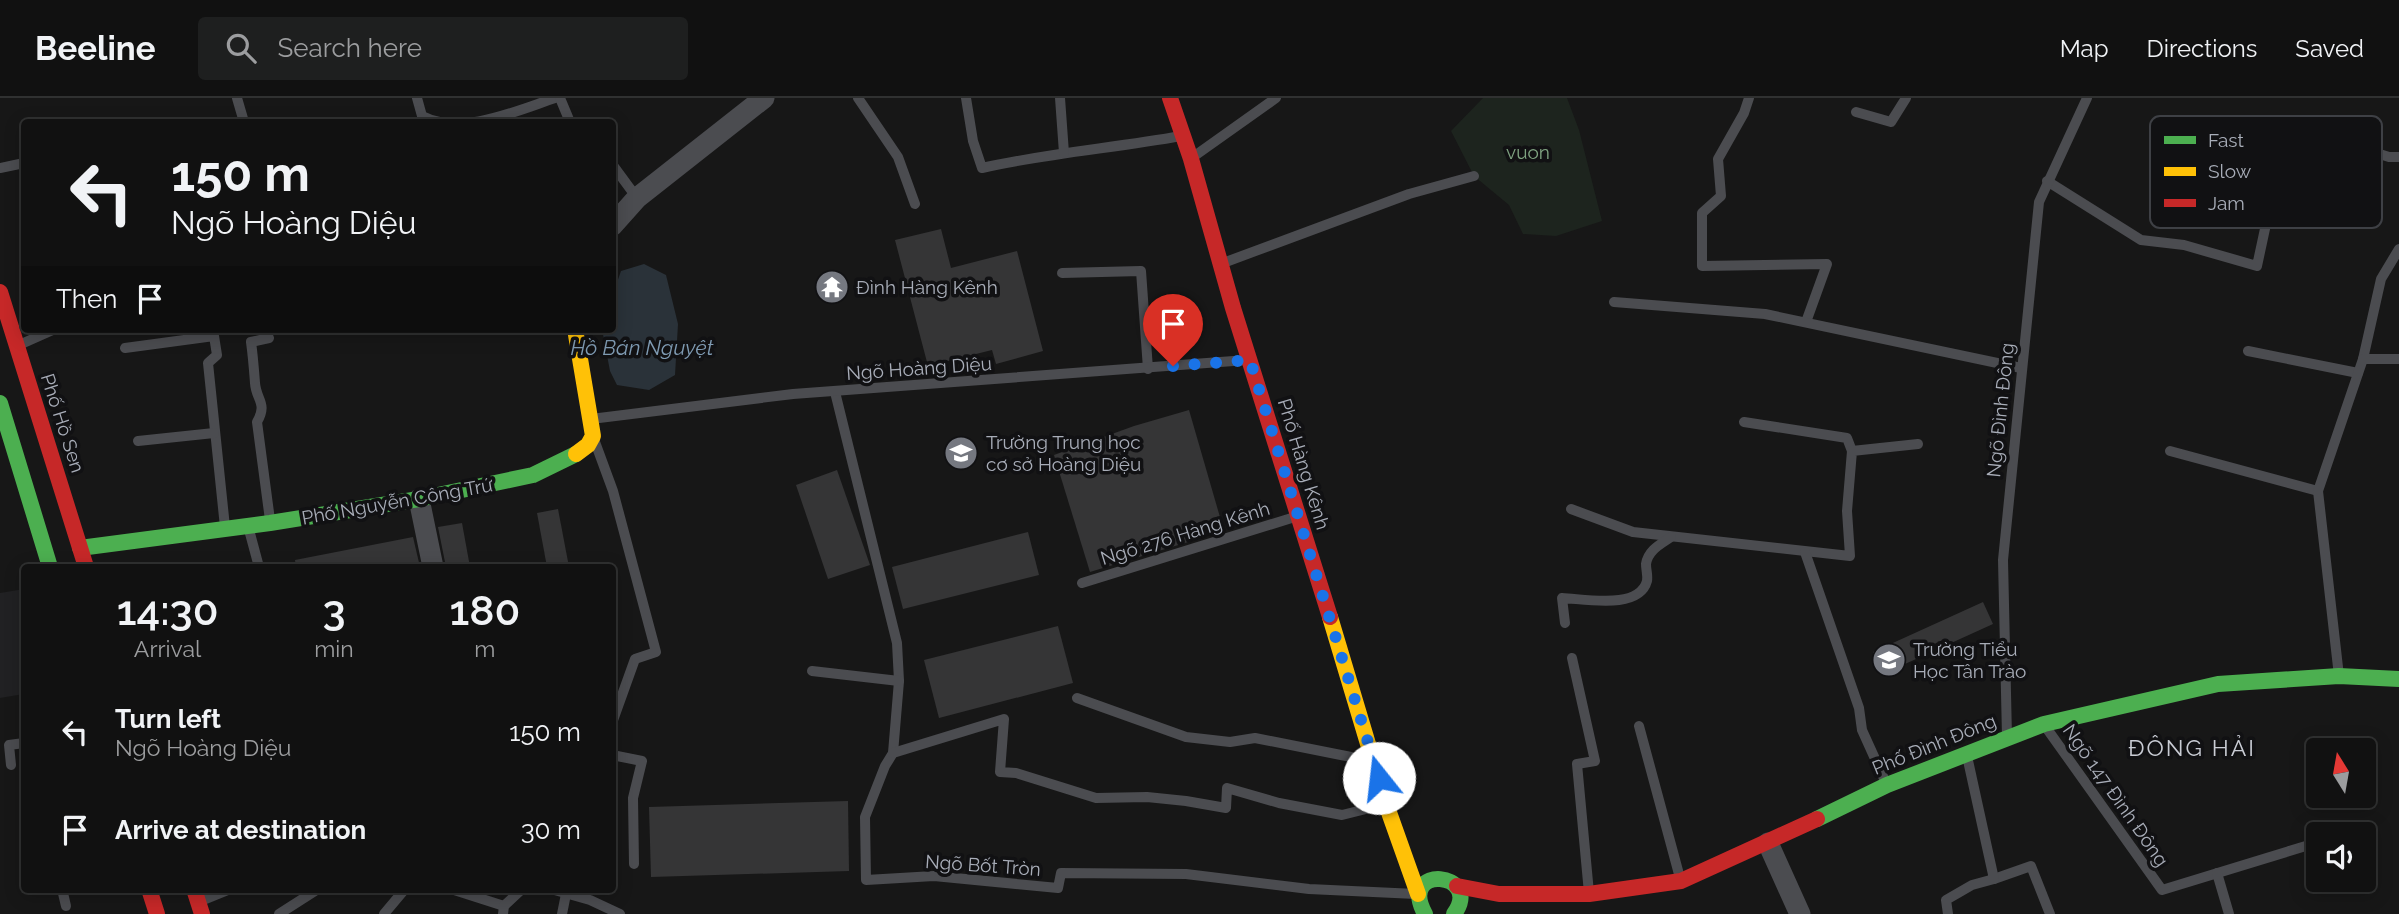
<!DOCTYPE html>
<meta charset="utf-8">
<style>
:root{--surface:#111;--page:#1e1f1f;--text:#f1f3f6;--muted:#9c9d9f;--line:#303131}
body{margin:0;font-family:Raleway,sans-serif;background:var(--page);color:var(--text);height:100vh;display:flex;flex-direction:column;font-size:26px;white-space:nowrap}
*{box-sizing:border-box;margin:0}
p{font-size:23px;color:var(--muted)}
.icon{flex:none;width:38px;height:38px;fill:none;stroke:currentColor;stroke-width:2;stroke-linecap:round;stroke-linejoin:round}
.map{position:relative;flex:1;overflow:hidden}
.panel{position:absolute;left:21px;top:466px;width:595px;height:329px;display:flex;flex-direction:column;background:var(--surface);border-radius:7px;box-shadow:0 4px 18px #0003,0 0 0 2px var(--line)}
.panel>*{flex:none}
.hud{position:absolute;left:21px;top:21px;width:595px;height:214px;border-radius:7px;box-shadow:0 4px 18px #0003,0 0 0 2px var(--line);background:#111;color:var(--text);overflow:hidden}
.needle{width:46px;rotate:349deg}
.buttons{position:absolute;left:2306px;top:640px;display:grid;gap:14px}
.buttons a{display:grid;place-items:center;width:70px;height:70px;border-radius:7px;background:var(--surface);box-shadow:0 4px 18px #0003,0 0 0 2px var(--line);font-size:35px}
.pin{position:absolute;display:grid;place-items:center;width:60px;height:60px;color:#fff;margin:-72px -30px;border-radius:50% 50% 50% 0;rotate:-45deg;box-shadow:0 0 7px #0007}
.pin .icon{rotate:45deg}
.me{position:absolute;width:77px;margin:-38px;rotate:344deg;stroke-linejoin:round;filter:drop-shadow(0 0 5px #0008)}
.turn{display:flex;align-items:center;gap:24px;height:147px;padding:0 35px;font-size:32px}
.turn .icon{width:91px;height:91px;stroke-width:2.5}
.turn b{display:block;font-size:49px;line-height:60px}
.then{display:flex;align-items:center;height:66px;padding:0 35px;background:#0003;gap:14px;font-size:26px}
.eta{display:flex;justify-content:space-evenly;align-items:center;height:119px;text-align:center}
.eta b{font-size:42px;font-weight:600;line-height:49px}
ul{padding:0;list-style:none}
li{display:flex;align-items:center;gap:21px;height:98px;padding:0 35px}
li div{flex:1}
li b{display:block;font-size:26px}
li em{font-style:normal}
header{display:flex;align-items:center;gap:42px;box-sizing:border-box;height:98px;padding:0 35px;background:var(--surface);border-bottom:2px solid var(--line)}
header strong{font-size:33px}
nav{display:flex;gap:38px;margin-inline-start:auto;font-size:24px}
.search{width:490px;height:63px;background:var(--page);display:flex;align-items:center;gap:18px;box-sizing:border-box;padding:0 24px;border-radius:7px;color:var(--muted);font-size:26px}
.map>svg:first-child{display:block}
.built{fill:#212123}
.green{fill:#1d241e}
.water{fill:#2a3239}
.building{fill:#353536}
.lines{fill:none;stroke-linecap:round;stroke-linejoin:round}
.lane{stroke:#4b4c50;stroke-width:10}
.street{stroke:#4b4c50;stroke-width:21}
.fast{stroke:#4caf50;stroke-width:16}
.slow{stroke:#ffc107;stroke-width:16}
.jam{stroke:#c62828;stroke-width:16}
.route{stroke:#1a73e8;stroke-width:12;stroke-dasharray:0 21.6}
.labels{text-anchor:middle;stroke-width:7;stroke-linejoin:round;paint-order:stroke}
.park-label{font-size:19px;fill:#7fa381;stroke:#111113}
.poi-label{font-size:19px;fill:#a8adb8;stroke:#111113;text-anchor:start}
.street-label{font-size:19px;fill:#a8adb8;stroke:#111113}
.water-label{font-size:21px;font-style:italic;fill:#7f9bb3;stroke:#111113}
.quarter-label{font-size:23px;letter-spacing:2px;fill:#c9ccd4;stroke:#111113}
.key{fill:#111113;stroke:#3e4045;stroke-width:2}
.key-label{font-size:19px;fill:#a8adb8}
</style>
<header>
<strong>Beeline</strong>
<div class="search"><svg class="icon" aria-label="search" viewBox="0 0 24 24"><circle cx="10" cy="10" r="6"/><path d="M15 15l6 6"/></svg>Search here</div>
<nav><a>Map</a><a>Directions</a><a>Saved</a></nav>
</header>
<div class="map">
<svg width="2399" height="816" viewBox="0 0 2399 816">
<rect width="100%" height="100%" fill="#171717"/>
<path class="built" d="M24 491V596L0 600V495Z"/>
<path class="green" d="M1483 0H1567L1579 32 1602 123 1556 138 1523 136 1509 107 1474 78 1451 33Z"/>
<path class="water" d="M644 166 666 177 678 226 675 277 649 292 617 287 610 273 602 231H612L613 196 621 173Z"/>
<g class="building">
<path d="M941 131 951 170 1017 153 1043 253 996 266 992 252 928 268 895 142Z"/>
<path d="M1189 312 1224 433 1090 474 1054 357 1134 328Z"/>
<path d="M837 372 870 467 828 481 796 387Z"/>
<path d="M558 411 569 469H547L537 415Z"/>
<path d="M462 425 470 469H446L438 429Z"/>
<path d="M1028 434 1039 477 903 511 892 469Z"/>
<path d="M413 439 420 469H296L295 462Z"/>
<path d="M1983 504 1993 526 1883 576 1873 554Z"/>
<path d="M1058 528 1073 585 939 620 924 562Z"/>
<path d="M848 703 849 773 651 779 649 709Z"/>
</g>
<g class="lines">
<g class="lane">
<path d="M237 0 244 24"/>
<path d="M417 0 422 18C461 38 516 13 555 0"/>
<path d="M560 0 570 24"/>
<path d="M858 0 898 59 915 106"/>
<path d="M966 0 973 43 982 70C1048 55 1115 50 1181 38"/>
<path d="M1060 0 1064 55"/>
<path d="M1749 0 1744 15 1718 61 1721 98 1702 115V168L1827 166 1806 224"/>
<path d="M1856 14 1891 24 1906 0"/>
<path d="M1193 59 1276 0"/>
<path d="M612 66 637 100"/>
<path d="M0 70 24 65"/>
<path d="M2047 83 2141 142 2184 147 2257 168 2274 89 2291 61 2301 31 2389 59H2399"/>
<path d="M1223 165 1409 96 1474 78"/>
<path d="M1062 175 1141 173 1148 271"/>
<path d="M1614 204 1765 216 2021 270"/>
<path d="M269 240 251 244C253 258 254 272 255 285 256 302 268 305 257 324L270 422"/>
<path d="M19 247 55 231"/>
<path d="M125 250 214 238 217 257 208 265 225 429"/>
<path d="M2248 253 2358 275"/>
<path d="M2363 261 2381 181 2399 151"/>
<path d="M835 294 897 545 899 583 893 655 885 668 865 719 866 782 934 778 1058 790 1061 775 1186 776 1309 791 1416 796"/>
<path d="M591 321 793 296 1247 262"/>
<path d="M1744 324 1847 340 1852 353"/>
<path d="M138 343 214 335"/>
<path d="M595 344 613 393 656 554 635 561 612 625"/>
<path d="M2170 353 2318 393"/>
<path d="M1571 411 1633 434 1850 458 1847 413 1852 353 1918 346"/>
<path d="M248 428 259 469"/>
<path d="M1805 454 1859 610 1862 632 1886 685"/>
<path d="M1082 485 1298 418"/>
<path d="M1565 525 1562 500C1586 501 1639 512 1647 483 1648 477 1646 472 1646 466 1648 452 1661 446 1671 439"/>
<path d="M1572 560 1595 663 1577 666 1589 795"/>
<path d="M812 573 899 583"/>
<path d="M2339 578 2318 393 2363 261H2399"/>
<path d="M1077 600 1186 639 1230 644 1255 640 1356 660 1372 654"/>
<path d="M1639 628 1680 780"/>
<path d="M2045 628 2162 792 2319 744"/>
<path d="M2007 639 2003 462 2039 104 2087 0"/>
<path d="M893 655 1004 621 1000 674 1016 675 1096 700 1147 699 1186 703 1226 710 1227 690 1279 705 1342 717 1386 706"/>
<path d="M612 657 642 663 633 700 634 766"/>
<path d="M11 667 9 647 24 645"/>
<path d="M2217 775 2229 816"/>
<path d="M1994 781 2031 768 2050 816"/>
<path d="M62 791 66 808"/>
<path d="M451 791 504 808"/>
<path d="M551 791 590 802 620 816"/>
<path d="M198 804 230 791"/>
<path d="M279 816 318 791"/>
<path d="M384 816 405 791"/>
<path d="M503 816 504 808 522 791"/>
<path d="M562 816 567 791"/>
<path d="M1948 816 1946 802 1972 787 1994 781 1967 658"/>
</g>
<g class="street">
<path d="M612 128 637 100 764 0"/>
<path d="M419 401 433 469"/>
<path d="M1768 745 1800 816"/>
</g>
<g class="fast">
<path d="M0 305 50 469"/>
<path d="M80 450 270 425 419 401 533 377 576 356"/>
<path d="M1817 721 1887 687 2044 626 2218 586 2339 578 2399 581"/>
<path d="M1425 816C1397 765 1484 774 1454 816"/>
</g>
<g class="slow">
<path d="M575 231 593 338 588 347 576 356"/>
<path d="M1330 519 1386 706 1418 796"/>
</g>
<g class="jam">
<path d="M1170 0 1191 61 1233 210 1330 519"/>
<path d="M0 194 86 469"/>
<path d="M1457 788 1499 796H1589L1681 783 1817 721"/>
<path d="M149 791 157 816"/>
<path d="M194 791 202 816"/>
</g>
</g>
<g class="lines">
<path class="route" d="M1173 268 1250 262 1379 680"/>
</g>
<defs>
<symbol id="temple-disc" viewBox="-11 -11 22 22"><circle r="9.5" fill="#757880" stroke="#111113"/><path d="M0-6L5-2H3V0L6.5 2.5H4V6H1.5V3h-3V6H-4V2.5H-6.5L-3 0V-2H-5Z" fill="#fff"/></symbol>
<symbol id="school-disc" viewBox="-11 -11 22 22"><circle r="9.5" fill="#757880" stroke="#111113"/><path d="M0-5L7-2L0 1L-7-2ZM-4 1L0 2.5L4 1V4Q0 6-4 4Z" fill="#fff"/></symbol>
</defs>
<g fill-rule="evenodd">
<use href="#temple-disc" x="813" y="170" width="38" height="38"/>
<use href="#school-disc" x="942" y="336" width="38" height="38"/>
<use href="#school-disc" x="1870" y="543" width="38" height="38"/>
</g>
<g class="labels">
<g class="park-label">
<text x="1528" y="61">vuon</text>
</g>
<g class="poi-label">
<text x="856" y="196">Đình Hàng Kênh</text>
<text x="986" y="351">Trường Trung học<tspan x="986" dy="22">cơ sở Hoàng Diệu</tspan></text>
<text x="1913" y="558">Trường Tiểu<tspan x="1913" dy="22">Học Tân Trào</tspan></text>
</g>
<g class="street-label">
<text transform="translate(919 270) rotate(-4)" y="7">Ngõ Hoàng Diệu</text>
<text transform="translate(2000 312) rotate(-84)" y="7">Ngõ Đình Đông</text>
<text transform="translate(63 325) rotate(72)" y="7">Phố Hồ Sen</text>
<text transform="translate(1304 366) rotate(73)" y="7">Phố Hàng Kênh</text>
<text transform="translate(397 403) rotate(-10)" y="7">Phố Nguyễn Công Trứ</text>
<text transform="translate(1185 435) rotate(-17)" y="7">Ngõ 276 Hàng Kênh</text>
<text transform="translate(1934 646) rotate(-22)" y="7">Phố Đình Đông</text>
<text transform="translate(2116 697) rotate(55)" y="7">Ngõ 147 Đình Đông</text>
<text transform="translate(983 767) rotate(4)" y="7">Ngõ Bốt Tròn</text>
</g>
<g class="water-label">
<text x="642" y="257">Hồ Bán Nguyệt</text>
</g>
<g class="quarter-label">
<text x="2192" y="658">ĐÔNG HẢI</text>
</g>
</g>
<rect x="2150" y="18" width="232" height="112" rx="10" class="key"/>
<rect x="2164" y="38" width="32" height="8" fill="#4caf50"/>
<rect x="2164" y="69" width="32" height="9" fill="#ffc107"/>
<rect x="2164" y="101" width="32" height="8" fill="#c62828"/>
<g class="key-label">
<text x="2208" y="49">Fast</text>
<text x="2208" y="80">Slow</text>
<text x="2208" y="112">Jam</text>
</g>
</svg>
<div class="buttons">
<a><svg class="needle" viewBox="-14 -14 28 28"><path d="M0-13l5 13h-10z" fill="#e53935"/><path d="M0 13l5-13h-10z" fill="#9c9d9f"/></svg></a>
<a><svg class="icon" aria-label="sound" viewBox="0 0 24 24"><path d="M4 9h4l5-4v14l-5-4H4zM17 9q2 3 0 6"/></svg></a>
</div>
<div class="pin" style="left:1173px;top:268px;background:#d93025"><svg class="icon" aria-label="arrive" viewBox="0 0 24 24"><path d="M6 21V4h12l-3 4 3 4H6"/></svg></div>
<svg class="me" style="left:1379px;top:680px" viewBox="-20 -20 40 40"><circle r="19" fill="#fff"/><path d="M0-13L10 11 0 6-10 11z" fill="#1a73e8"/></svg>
<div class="hud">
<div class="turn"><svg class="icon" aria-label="left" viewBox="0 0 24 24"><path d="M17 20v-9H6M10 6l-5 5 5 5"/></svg><div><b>150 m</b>Ngõ Hoàng Diệu</div></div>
<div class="then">Then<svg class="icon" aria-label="arrive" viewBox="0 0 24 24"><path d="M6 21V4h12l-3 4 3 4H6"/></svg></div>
</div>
<section class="panel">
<div class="eta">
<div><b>14:30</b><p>Arrival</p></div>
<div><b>3</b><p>min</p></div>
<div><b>180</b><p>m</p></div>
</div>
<ul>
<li><svg class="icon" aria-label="left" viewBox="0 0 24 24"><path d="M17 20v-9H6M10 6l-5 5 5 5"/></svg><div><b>Turn left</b><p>Ngõ Hoàng Diệu</p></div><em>150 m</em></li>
<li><svg class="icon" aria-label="arrive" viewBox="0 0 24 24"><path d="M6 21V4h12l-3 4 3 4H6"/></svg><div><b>Arrive at destination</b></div><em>30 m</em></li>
</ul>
</section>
</div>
